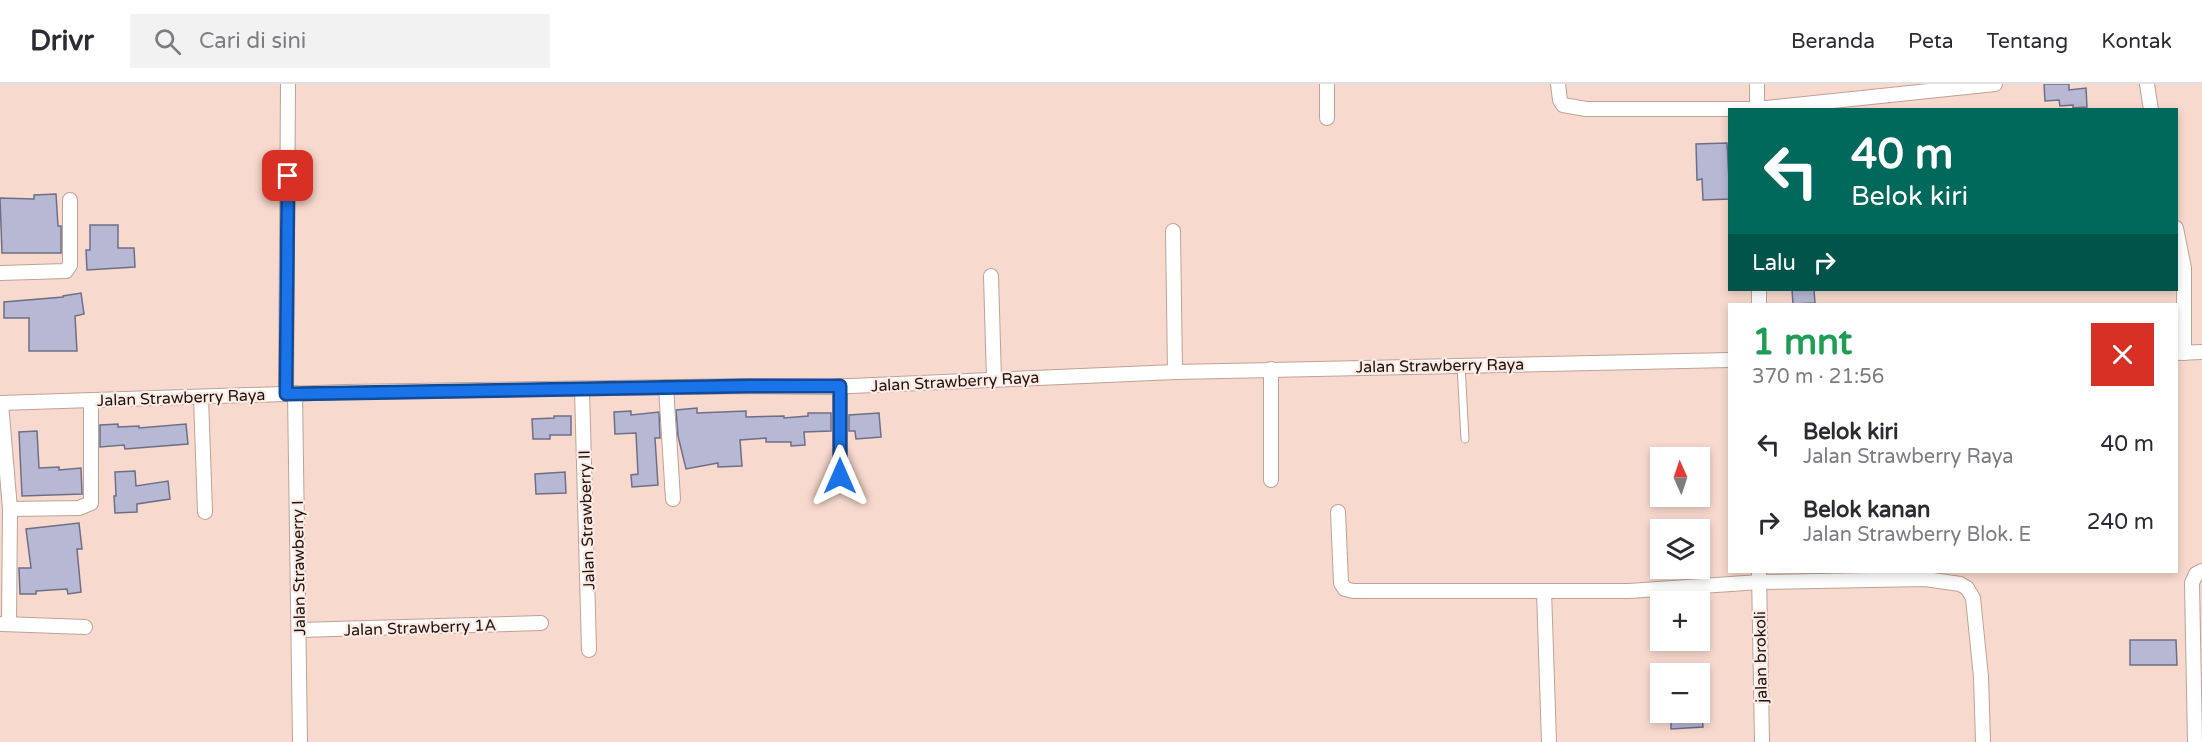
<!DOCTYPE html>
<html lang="id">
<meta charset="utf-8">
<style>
:root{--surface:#fff;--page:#f2f2f3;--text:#2b2b33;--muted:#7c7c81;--line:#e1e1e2}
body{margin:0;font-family:"Varela Round",sans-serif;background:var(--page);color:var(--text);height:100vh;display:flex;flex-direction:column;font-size:22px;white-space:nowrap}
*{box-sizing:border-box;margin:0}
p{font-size:20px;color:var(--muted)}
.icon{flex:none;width:33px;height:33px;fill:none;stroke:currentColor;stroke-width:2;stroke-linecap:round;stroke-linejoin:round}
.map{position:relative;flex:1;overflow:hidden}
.drawer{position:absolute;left:1728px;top:219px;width:450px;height:270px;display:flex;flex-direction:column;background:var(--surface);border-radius:0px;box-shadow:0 3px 9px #0003}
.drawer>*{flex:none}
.hud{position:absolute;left:1728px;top:24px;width:450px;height:183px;border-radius:0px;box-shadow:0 3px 9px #0003;background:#00695c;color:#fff;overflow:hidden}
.needle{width:39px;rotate:357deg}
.tools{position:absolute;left:1650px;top:363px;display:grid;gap:12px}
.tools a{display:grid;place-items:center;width:60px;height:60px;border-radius:0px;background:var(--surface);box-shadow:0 3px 9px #0003;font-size:30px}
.pin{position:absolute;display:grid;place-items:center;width:51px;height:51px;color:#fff;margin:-26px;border-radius:12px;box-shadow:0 3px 9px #0006}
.me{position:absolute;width:66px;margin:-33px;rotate:0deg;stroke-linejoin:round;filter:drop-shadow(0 0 4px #0008)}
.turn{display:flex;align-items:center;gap:21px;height:126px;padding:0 24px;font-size:27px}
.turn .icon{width:78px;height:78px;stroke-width:2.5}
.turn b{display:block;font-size:42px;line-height:51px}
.then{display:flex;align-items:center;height:57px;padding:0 24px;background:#0003;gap:12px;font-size:22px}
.round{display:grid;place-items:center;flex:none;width:63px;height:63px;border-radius:0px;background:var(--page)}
.head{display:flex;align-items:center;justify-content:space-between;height:102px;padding:0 24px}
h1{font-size:36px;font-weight:800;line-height:45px;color:#1e9e55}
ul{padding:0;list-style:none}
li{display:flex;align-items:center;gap:18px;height:78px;padding:0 24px}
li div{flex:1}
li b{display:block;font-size:22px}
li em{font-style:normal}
header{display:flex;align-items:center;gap:36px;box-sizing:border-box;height:84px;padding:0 30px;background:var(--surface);border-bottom:2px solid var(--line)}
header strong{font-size:28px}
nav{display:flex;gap:33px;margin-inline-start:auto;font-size:21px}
.search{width:420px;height:54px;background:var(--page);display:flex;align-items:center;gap:15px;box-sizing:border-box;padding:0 21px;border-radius:0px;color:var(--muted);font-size:22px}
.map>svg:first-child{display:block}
.building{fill:#b7b8d3;stroke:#6e6f87;stroke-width:1.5}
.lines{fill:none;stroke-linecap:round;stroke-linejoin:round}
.service-casing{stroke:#bfa197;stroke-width:9}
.minor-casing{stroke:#bfa197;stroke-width:16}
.service{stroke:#fff;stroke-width:7}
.minor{stroke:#fff;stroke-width:14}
.route-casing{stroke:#114b97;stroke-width:15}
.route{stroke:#1a73e8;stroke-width:10}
.labels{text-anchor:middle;stroke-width:4.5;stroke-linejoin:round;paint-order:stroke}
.street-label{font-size:16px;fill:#1e1410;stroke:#fdeae3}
</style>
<header>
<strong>Drivr</strong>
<div class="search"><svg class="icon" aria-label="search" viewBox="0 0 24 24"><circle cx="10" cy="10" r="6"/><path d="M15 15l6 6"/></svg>Cari di sini</div>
<nav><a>Beranda</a><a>Peta</a><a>Tentang</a><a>Kontak</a></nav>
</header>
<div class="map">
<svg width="2202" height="658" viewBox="0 0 2202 658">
<rect width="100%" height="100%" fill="#f8d9ce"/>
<g class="building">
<path d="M2044 0H2069V6L2086 4 2087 23 2073 24V21L2060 22 2059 16 2045 17Z"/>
<path d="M1727 59 1730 115 1703 116 1702 95 1697 96 1696 60Z"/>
<path d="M56 110 58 142H61V169H2L0 114 34 115V111Z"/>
<path d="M90 141H118V164H134L135 183 87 186 86 166H90Z"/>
<path d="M1792 206H1814L1815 219 1793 220Z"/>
<path d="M81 209 84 230 75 232 77 267H29V234H4V218L63 213V212Z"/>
<path d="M697 324V329L746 327V333L784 332V334L808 332V329H831V347L804 348 805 361 791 362V358H766V354L740 356 742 382 718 383V379L686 385 678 352 676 326Z"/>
<path d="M631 327V331L659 328 660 354H655L658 401 632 403 631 391 638 390 636 349 615 350 614 328Z"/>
<path d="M879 329 881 353 856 355 855 347H849V331Z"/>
<path d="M554 332H571V351H550V355H533L532 335 554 334Z"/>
<path d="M118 340V343L139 342V344L186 340 188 360 125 365 124 361 100 363V341Z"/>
<path d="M37 347 39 384 59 383V386L81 384 82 410 22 412 19 348Z"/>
<path d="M135 387 136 402 168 397 170 415 137 420V428L115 429 114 412H116L115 388Z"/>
<path d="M565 388 566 409 536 410 535 390Z"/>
<path d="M79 439 82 465H77L81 508 68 510 67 505 36 507V510H20L19 484H31L26 445Z"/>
<path d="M2130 556H2176L2177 581H2130Z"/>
<path d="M1671 628H1702L1703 643 1671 645Z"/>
</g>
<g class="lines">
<defs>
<path id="service" d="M1461 281 1465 355"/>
<g id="minor">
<path d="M1327 0V34"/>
<path d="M1558 0 1560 16 1563 21 1586 25H1757L1995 0"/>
<path d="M1757 0V26"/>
<path d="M2147 0 2151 26"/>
<path d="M2176 144 2184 184V269"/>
<path d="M1173 147 1175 288"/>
<path d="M0 189 66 187 70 181V116"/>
<path d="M991 192 994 296"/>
<path d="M1759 206V220"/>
<path d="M2177 269 2202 268"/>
<path d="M1271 285V396"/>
<path d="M840 302V392"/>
<path d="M666 303 673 415"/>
<path d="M582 305 589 566"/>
<path d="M295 309 300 658"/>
<path d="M286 310 288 0"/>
<path d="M201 313 205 428"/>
<path d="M0 319 345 308 749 302 828 303 1175 288 1730 276"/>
<path d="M1 319 10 425 9 540"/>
<path d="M10 425 79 424 91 419V316"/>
<path d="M1338 428 1341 499 1345 505 1353 507H1629L1760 498 1925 495 1960 500 1967 504 1973 514 1981 593 1983 658"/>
<path d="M1759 488 1762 658"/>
<path d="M1544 507 1549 658"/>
<path d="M2 540 85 543"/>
<path d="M299 546 541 539"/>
<path d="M2195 658 2192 499 2196 490 2202 487"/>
</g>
</defs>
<use href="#service" class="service-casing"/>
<use href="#minor" class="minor-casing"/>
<use href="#service" class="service"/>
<use href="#minor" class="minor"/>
</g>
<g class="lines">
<defs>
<path id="route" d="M288 92 286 310 749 302H840V392"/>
</defs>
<use href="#route" class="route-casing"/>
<use href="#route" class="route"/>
</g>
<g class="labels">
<g class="street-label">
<text transform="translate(1440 281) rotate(-1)" y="6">Jalan Strawberry Raya</text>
<text transform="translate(955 297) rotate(-3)" y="6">Jalan Strawberry Raya</text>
<text transform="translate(181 313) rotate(-2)" y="6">Jalan Strawberry Raya</text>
<text transform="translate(586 436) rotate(-92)" y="6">Jalan Strawberry II</text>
<text transform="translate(298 484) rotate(-91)" y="6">Jalan Strawberry I</text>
<text transform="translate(420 543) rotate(-2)" y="6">Jalan Strawberry 1A</text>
<text transform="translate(1760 573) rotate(-91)" y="6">jalan brokoli</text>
</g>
</g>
</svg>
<div class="tools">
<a><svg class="needle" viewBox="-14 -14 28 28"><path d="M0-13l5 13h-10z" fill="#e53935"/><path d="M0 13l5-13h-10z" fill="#7c7c81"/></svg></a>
<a><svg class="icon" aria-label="layers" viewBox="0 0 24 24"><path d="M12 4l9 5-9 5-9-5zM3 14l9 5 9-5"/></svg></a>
<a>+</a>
<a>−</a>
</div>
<div class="pin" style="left:288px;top:92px;background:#d93025"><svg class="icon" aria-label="arrive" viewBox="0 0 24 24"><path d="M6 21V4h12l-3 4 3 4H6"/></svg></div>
<svg class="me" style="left:840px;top:392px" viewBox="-20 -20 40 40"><path d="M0-17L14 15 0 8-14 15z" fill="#1a73e8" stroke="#fff" stroke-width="4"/></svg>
<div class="hud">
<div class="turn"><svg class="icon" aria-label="left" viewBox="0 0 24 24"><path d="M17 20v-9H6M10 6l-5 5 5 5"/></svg><div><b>40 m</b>Belok kiri</div></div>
<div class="then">Lalu<svg class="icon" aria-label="right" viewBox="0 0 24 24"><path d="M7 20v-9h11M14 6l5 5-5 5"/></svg></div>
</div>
<section class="drawer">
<div class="head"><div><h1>1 mnt</h1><p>370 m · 21:56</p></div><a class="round" style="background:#d93025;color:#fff"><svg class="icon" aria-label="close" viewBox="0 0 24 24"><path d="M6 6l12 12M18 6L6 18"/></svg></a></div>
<ul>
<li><svg class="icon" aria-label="left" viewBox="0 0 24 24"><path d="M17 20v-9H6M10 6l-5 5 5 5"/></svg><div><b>Belok kiri</b><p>Jalan Strawberry Raya</p></div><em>40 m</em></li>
<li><svg class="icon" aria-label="right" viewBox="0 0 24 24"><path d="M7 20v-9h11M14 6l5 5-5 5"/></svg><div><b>Belok kanan</b><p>Jalan Strawberry Blok. E</p></div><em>240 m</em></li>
</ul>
</section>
</div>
